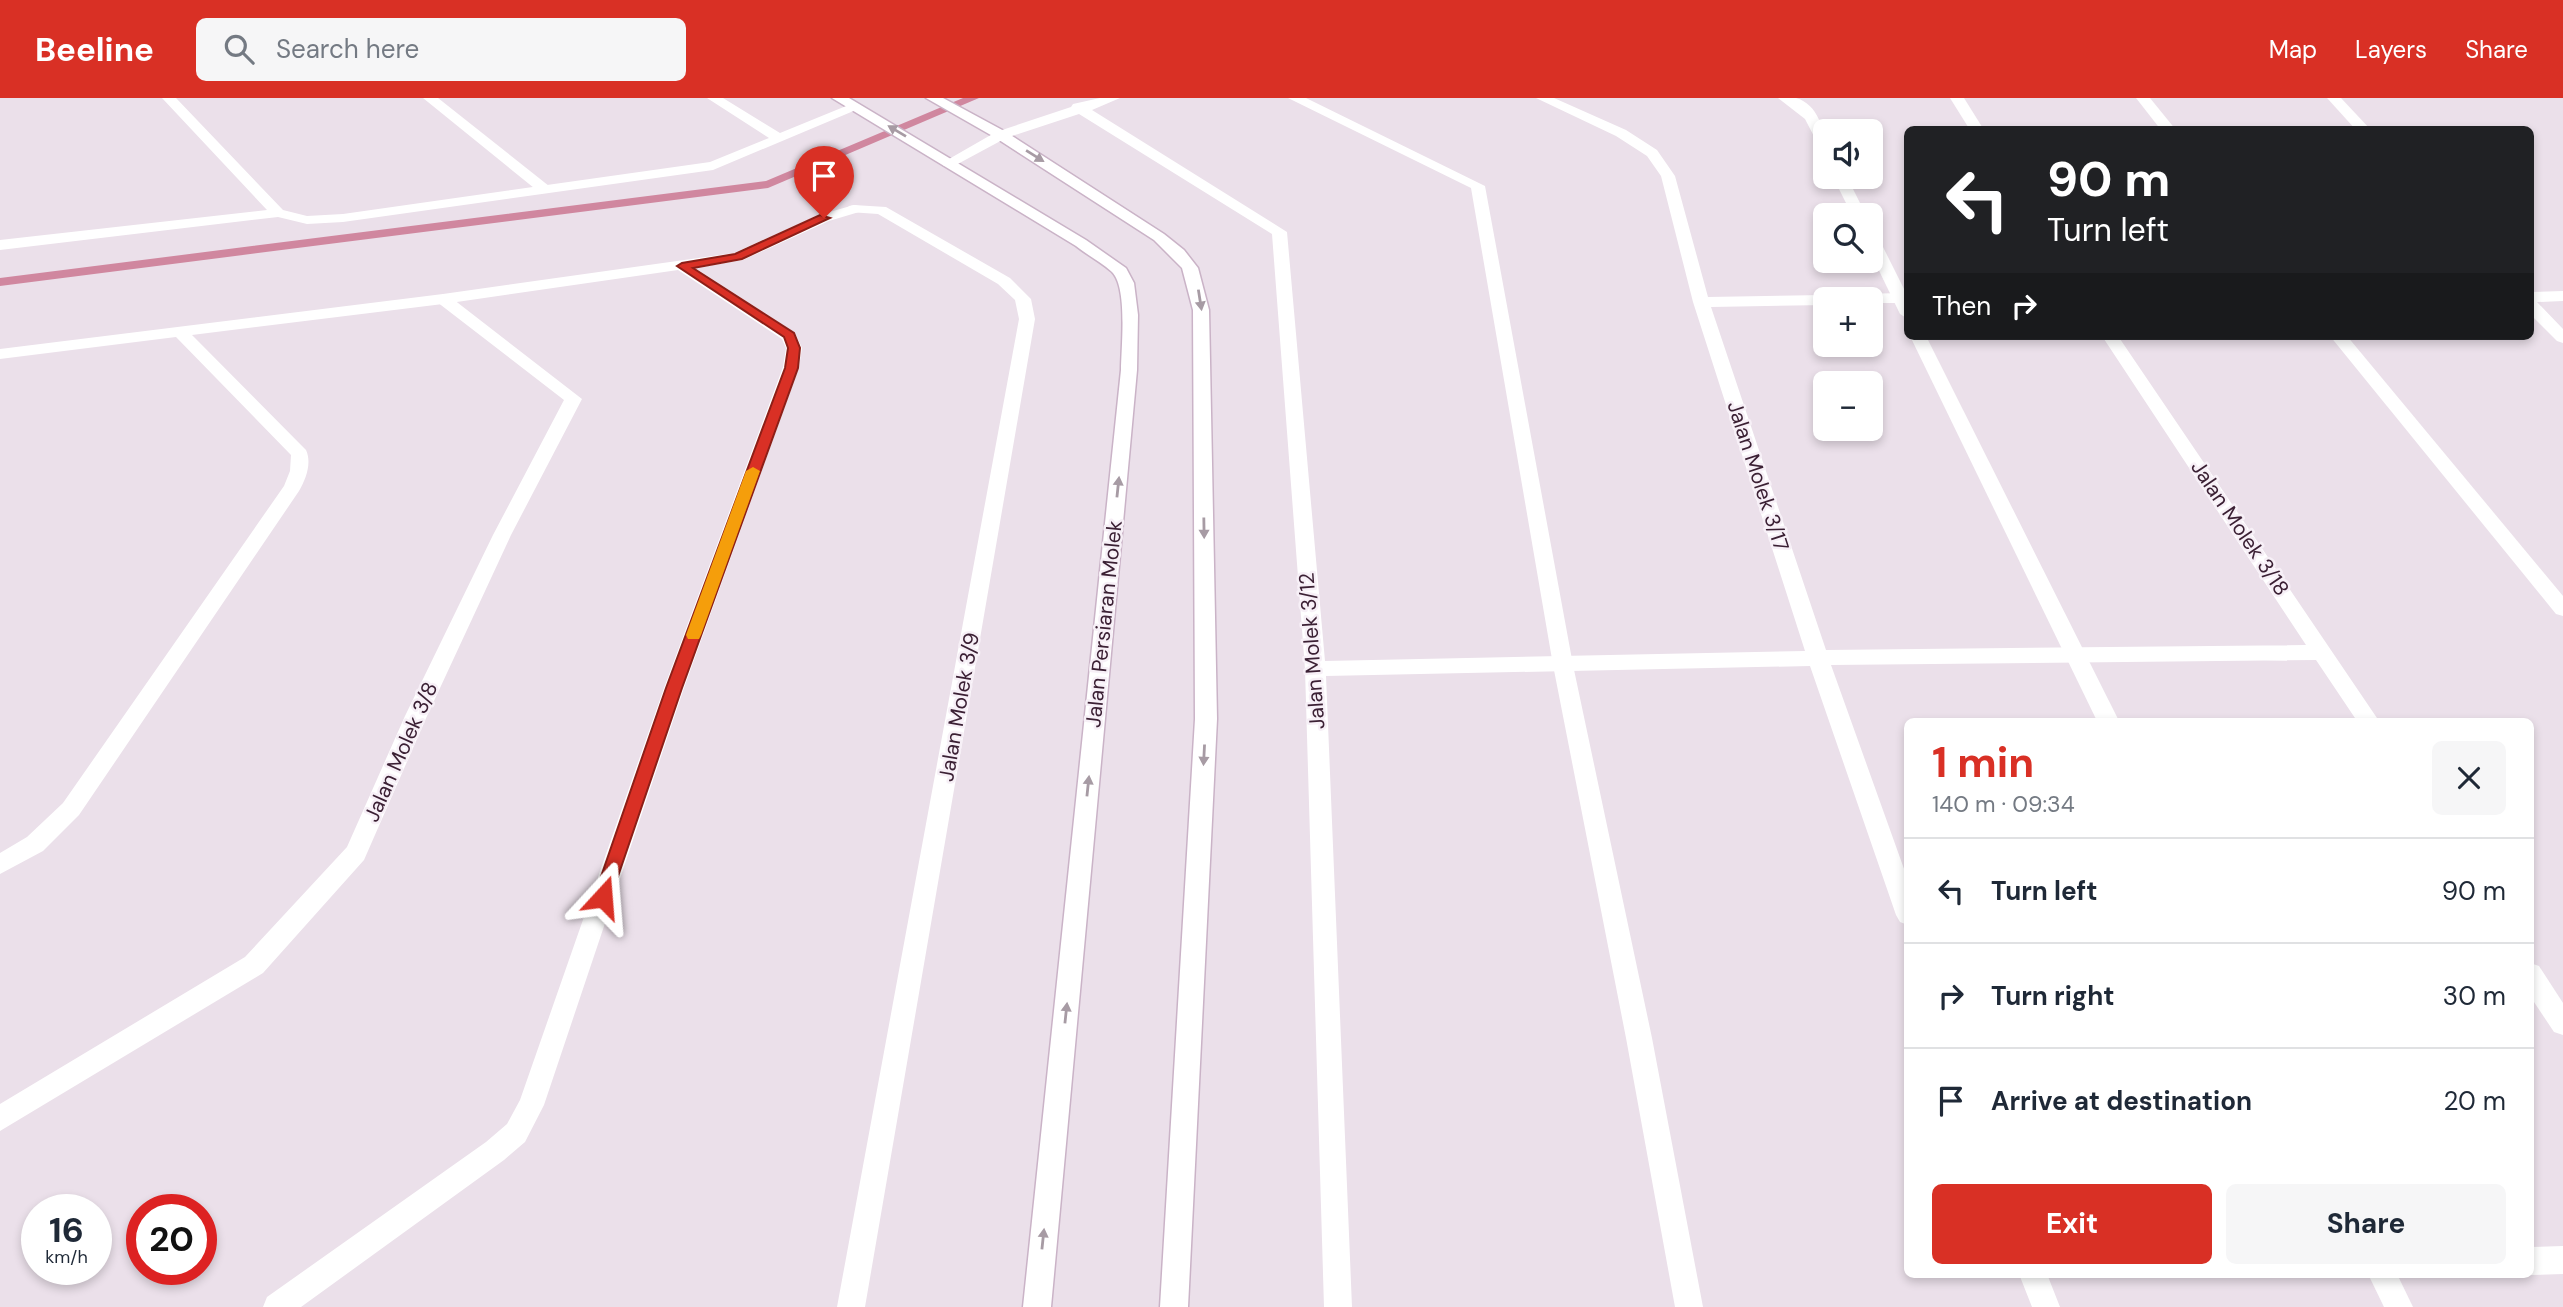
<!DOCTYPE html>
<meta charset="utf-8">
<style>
:root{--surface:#fff;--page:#f6f6f7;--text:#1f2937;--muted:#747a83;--line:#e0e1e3;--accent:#d93025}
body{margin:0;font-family:"DM Sans",sans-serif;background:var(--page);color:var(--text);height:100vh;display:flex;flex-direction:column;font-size:26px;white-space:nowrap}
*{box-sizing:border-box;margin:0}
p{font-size:23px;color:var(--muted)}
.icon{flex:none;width:38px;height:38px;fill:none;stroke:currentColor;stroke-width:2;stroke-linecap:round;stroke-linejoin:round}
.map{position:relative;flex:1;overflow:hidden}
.drawer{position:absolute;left:1904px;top:620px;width:630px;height:560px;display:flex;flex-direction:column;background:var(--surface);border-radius:10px;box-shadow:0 4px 10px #0003}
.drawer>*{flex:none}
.guide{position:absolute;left:1904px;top:28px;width:630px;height:214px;border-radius:10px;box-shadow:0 4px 10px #0003;background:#202124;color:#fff;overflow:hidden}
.controls{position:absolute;left:1813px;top:21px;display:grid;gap:14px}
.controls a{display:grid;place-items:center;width:70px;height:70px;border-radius:10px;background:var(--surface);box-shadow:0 4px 10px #0003;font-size:35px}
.speed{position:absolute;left:21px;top:1096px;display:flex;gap:14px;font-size:35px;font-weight:700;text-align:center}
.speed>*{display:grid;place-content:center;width:91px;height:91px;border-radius:50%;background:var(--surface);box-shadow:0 4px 10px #0003;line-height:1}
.speed small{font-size:18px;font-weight:400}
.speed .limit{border:10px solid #d22;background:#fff;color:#111}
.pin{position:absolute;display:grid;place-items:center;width:60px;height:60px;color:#fff;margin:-72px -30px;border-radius:50% 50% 50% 0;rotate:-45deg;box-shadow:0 0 7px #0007}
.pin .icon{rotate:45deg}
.me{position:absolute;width:77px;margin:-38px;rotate:19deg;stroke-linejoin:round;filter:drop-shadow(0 0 5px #0008)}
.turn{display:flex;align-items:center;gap:24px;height:147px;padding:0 28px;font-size:32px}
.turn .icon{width:91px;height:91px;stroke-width:2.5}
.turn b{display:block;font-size:49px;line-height:60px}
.then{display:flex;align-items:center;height:66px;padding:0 28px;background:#0003;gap:14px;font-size:26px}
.round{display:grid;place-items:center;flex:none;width:74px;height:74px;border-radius:10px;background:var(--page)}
.overview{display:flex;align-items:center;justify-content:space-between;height:119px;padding:0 28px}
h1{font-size:42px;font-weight:700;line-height:52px;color:var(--accent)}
.action{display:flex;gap:14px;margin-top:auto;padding:14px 28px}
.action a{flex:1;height:80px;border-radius:10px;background:var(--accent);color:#fff;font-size:28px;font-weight:700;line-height:80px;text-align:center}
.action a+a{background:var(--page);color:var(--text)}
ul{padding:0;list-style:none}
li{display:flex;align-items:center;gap:21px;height:105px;padding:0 28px;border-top:2px solid var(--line)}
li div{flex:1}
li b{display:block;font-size:26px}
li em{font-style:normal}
header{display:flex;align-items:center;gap:42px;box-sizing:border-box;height:98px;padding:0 35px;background:var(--accent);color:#fff}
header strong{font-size:33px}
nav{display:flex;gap:38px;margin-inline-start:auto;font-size:24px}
.search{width:490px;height:63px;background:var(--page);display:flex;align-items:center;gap:18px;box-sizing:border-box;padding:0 24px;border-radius:10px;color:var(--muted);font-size:26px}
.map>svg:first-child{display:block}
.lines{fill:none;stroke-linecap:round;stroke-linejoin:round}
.stream{fill:#d0879f;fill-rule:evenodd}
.secondary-casing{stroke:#cab3c7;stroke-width:3}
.lane{fill:#fff;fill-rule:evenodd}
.street{fill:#fff;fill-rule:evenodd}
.secondary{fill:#fff;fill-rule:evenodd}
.oneway{fill:#a79ba4}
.route{fill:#d93025;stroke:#8d1f18;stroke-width:2}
.slow{fill:#f59e0b}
.labels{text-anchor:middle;stroke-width:5;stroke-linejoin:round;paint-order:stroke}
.street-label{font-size:21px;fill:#3b2034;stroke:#f7f0f7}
</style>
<header>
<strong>Beeline</strong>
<div class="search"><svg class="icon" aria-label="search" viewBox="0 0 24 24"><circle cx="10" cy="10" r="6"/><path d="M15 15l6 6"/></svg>Search here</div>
<nav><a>Map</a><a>Layers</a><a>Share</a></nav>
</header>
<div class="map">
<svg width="2563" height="1209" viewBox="0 0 2563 1209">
<rect width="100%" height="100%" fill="#ebe0ea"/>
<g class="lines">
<path class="stream" d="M963 0H979L768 90 0 188V180L766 83Z"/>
<defs>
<g id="secondary">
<path d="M832 0H849L1086 142 1126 170 1134 185 1138 217 1137 272 1051 1209H1023L1121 272C1121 250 1128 190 1112 174 1101 164 1087 157 1076 148Z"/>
<path d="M926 0H943L1006 34 1164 136 1184 152 1198 170 1209 212 1217 621 1188 1209H1160L1195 621 1193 212 1182 170 1154 142 996 40Z"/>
</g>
</defs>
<use href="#secondary" class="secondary-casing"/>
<g class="lane">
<path d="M423 0H438L549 88 551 91 549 94H539Z"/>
<path d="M1288 0H1306L1485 88 1573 567 1652 940 1703 1209H1675L1626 940 1553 567 1471 90Z"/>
<path d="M1778 0C1783 0 1791 0 1796 0 1818 6 1825 33 1825 51L1820 50 1805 21Z"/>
<path d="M2136 0H2150L2176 32H2161Z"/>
<path d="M1833 79H1847L1866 117H1852Z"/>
<path d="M854 107 859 108 861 111 859 114 829 123 743 162 695 170 795 235 802 250 799 269 684 590 544 1007 525 1044 504 1062 301 1209H263L267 1199 486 1044 507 1026 520 1002 664 590 783 269 786 250 782 241 678 172 443 206 192 237 306 352C312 365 306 381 299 393L79 717 43 753 0 776V755L27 739 63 705 284 388 290 373 291 357 176 239 0 261V251L443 196 734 155 819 117Z"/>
<path d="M1871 137 1879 141 1908 199V221L1900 216 1871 156Z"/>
<path d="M1910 238H1926L2119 623H2097Z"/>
<path d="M2330 238H2347L2563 498V518L2556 516Z"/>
<path d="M2368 1176H2397L2413 1209H2384Z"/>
</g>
<g class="street">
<path d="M162 0H176L283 112 307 118 343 116 710 64 769 40 707 0H723L780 35 851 6 856 5 863 9 713 72 343 124 307 126 278 119 0 152V142L267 112Z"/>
<path d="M1100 0H1120L1092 12 1287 134 1325 563 1805 553 1693 204 1661 78 1647 58 1616 38 1536 0H1554L1626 32 1657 52 1675 78 1708 199 1825 197 1832 201H1825V207L1711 209 1826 552 2306 547 2102 238H2118L2379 623H2357L2316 562 1831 567 1908 782V827L1900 824 1896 817 1810 568 1326 578 1352 1209H1324L1305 571 1272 136 1079 16 1006 40 954 68H944L942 65 996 34 1071 9 1073 6Z"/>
<path d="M1950 0H1964L1984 32H1970Z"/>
<path d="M2327 0H2341L2371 32H2356Z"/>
<path d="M854 107 886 109 1010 180 1031 201 1035 221 865 1209H837L1019 221 1015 202 998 186 878 116 849 114 847 111 849 108Z"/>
<path d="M2563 193V203L2537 204 2563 231V245L2557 243 2530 216V194Z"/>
<path d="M1908 195V205H1871V201H1844L1852 196Z"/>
<path d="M443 196 449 198 582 301 511 437 427 618 364 762 263 875 0 1033V1006L245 859 347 749 405 618 493 437 564 302 437 204 435 201Z"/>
<path d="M2530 865 2539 868 2563 905V937L2554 934 2530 898Z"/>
<path d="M2563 1148V1176L2530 1177 2528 1176H2530V1149Z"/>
<path d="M2019 1176H2047L2060 1209H2032Z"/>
</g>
<use href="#secondary" class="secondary"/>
</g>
<defs><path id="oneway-solid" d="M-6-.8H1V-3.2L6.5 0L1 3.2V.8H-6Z" transform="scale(1.75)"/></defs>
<g class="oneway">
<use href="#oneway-solid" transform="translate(897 33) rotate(-149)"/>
<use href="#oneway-solid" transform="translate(1035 58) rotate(32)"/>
<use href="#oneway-solid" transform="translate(1200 202) rotate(81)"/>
<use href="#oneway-solid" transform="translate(1118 389) rotate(-84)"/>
<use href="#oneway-solid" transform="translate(1204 430) rotate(89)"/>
<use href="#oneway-solid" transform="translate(1204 657) rotate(93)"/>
<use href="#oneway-solid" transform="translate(1088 688) rotate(-84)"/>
<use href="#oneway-solid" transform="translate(1066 915) rotate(-84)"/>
<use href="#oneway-solid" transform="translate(1043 1141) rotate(-84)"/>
</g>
<path class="route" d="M820 117 830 120 742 161 693 170 794 235 800 250 798 270 682 590 611 799 609 804 603 806 596 804 594 799 666 590 785 270 788 250 784 239 677 168 682 165 735 156Z"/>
<path class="slow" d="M753 369 760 373 701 537 699 541H688L686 537 746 373Z"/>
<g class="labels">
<g class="street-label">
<text transform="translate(1758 378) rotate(72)" y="7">Jalan Molek 3/17</text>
<text transform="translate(2240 430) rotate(56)" y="7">Jalan Molek 3/18</text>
<text transform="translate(1104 526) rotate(-84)" y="7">Jalan Persiaran Molek</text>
<text transform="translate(1312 553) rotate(-94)" y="7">Jalan Molek 3/12</text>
<text transform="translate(959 609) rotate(-80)" y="7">Jalan Molek 3/9</text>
<text transform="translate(401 654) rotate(-66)" y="7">Jalan Molek 3/8</text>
</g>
</g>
</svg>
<div class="controls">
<a><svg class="icon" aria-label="sound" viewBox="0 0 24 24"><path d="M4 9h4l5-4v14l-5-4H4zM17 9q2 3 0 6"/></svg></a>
<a><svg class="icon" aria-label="search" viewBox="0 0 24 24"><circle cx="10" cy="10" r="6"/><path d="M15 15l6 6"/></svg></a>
<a>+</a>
<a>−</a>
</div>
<div class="speed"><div>16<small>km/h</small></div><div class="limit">20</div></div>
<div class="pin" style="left:824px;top:120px;background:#d93025"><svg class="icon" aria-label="arrive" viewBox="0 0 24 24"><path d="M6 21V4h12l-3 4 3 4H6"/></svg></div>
<svg class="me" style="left:603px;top:799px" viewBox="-20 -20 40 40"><path d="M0-17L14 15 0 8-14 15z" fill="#d93025" stroke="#fff" stroke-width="4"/></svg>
<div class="guide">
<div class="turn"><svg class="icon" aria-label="left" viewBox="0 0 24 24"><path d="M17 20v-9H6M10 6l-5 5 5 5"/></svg><div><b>90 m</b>Turn left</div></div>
<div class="then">Then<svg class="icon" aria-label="right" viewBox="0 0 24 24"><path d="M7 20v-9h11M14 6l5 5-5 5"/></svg></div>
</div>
<section class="drawer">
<div class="overview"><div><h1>1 min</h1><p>140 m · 09:34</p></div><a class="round"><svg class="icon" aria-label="close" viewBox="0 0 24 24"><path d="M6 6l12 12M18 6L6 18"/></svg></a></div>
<ul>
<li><svg class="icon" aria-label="left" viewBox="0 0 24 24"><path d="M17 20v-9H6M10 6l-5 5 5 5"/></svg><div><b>Turn left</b></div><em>90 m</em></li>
<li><svg class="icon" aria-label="right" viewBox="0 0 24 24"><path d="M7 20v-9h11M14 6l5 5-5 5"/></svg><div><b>Turn right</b></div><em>30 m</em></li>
<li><svg class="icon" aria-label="arrive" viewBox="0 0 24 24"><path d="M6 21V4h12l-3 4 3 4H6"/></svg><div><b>Arrive at destination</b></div><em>20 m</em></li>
</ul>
<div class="action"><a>Exit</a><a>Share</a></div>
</section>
</div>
